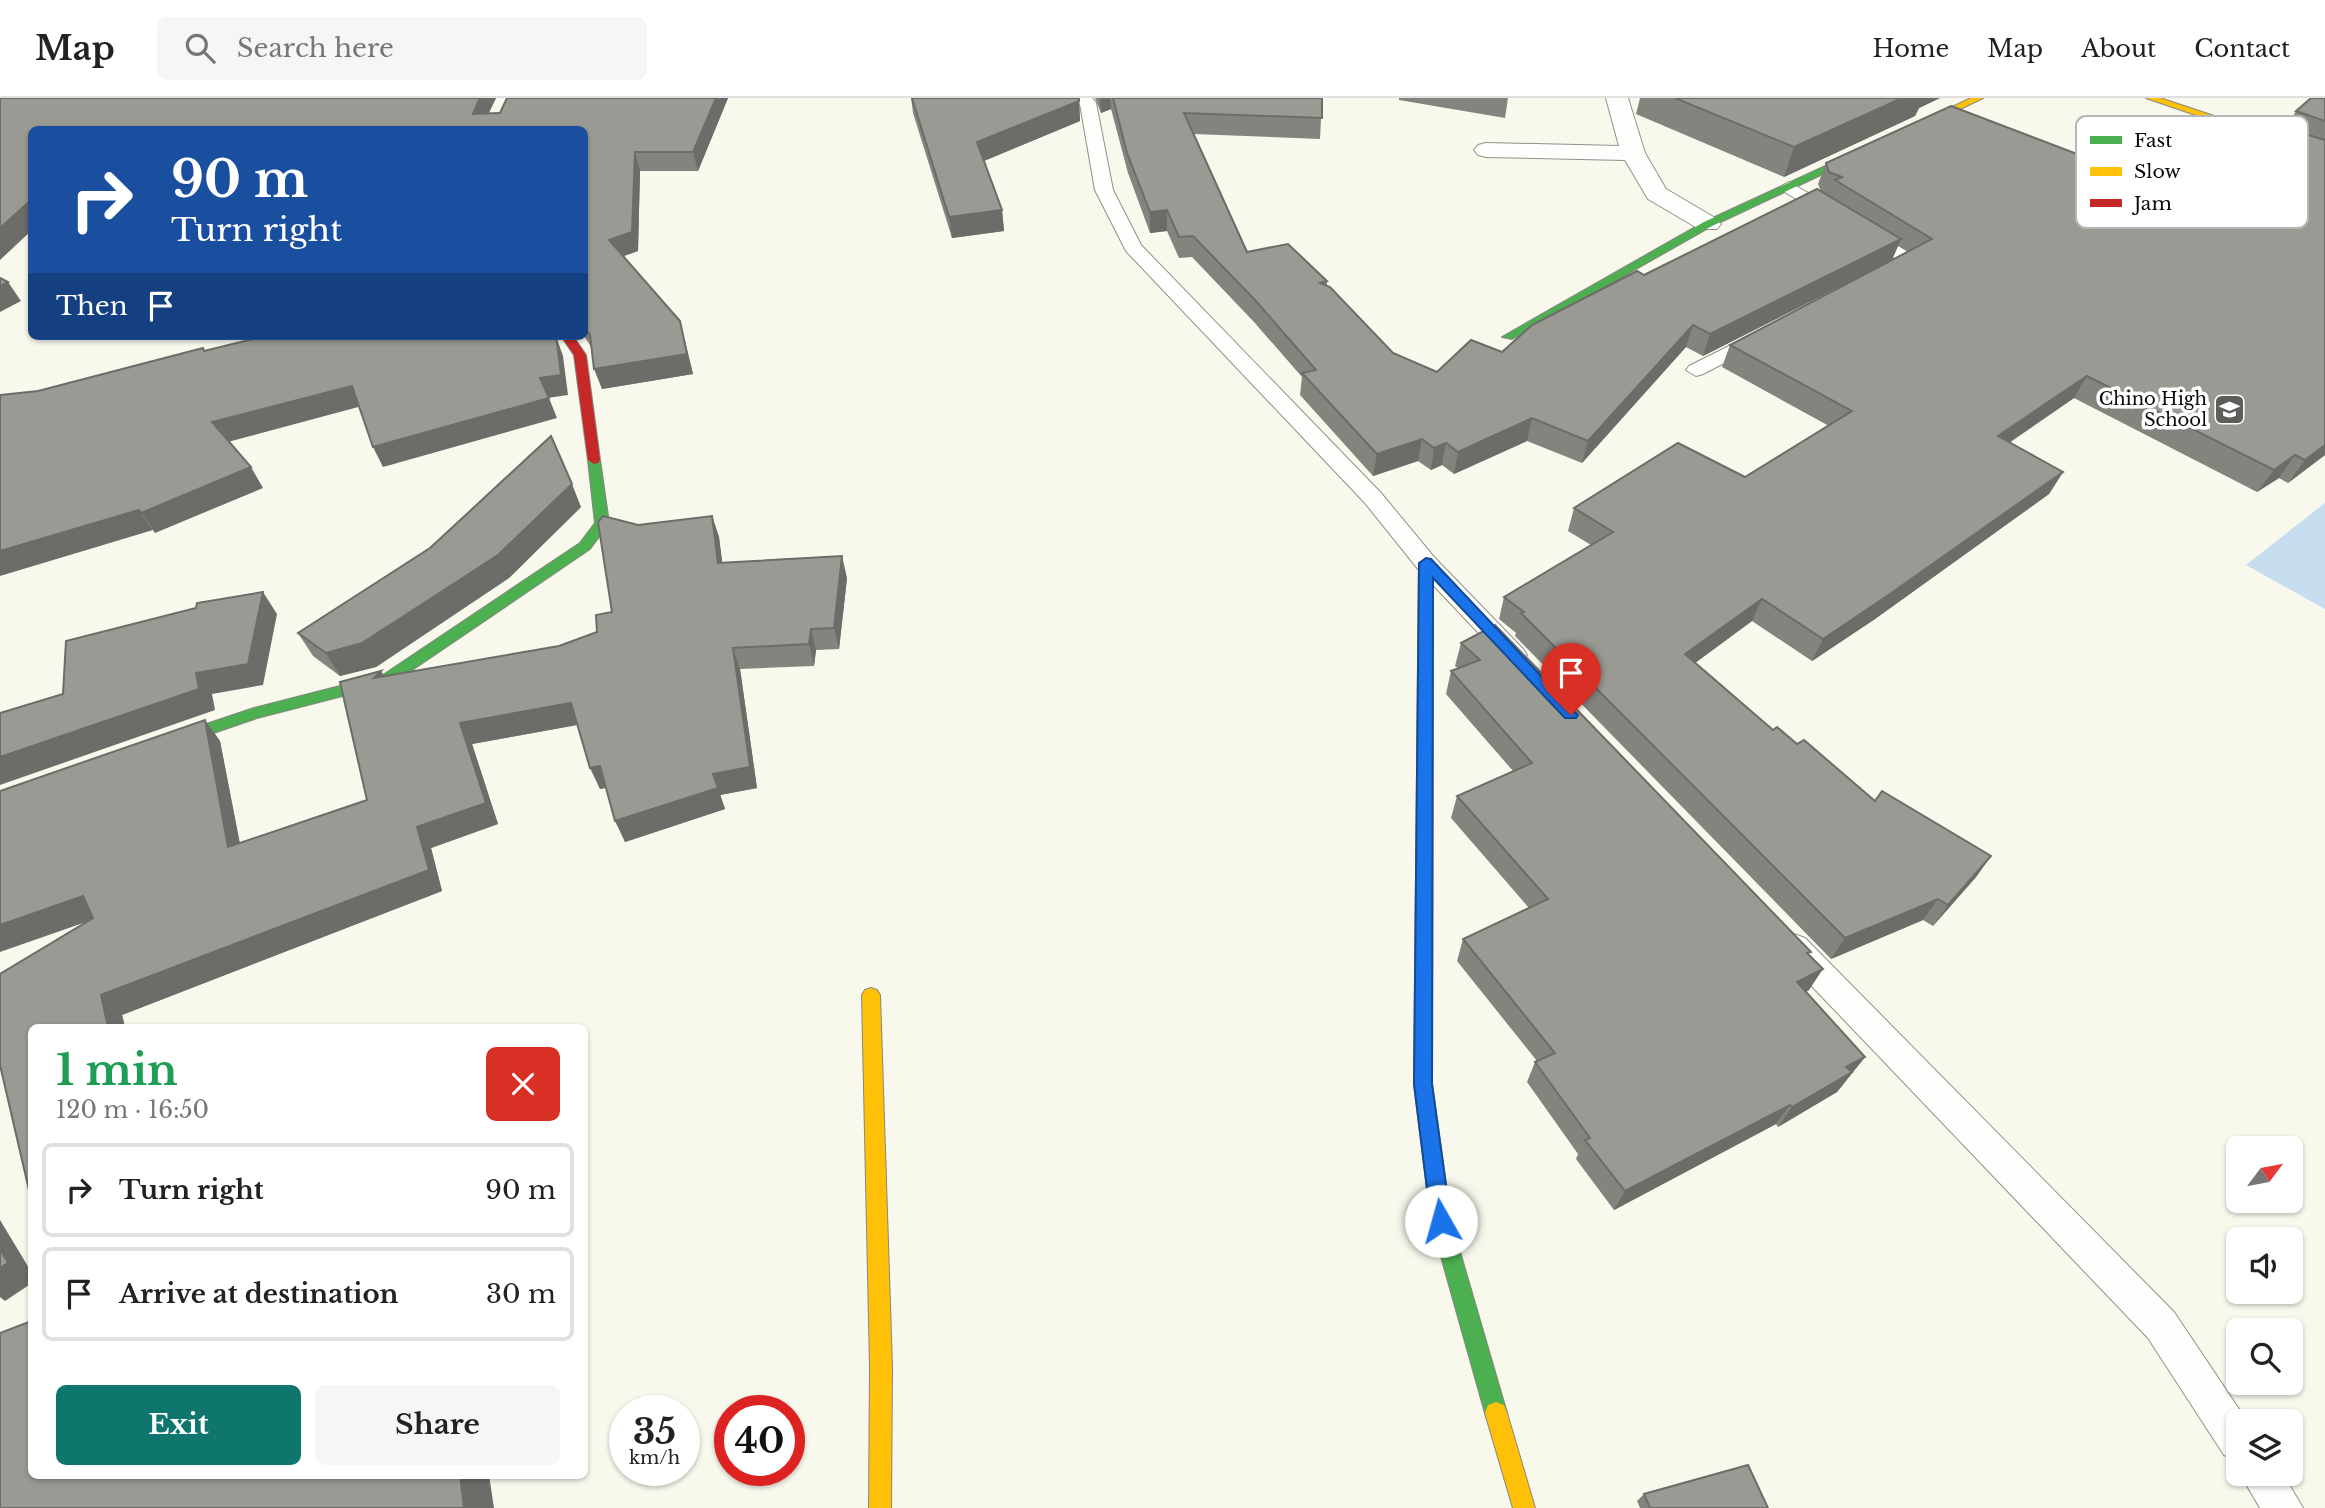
<!DOCTYPE html>
<meta charset="utf-8">
<style>
:root{--surface:#fff;--page:#f6f6f6;--text:#222;--muted:#767676;--line:#e0e0e0;--accent:#0f766e}
body{margin:0;font-family:"Libre Baskerville",serif;background:var(--page);color:var(--text);height:100vh;display:flex;flex-direction:column;font-size:26px;white-space:nowrap}
*{box-sizing:border-box;margin:0}
p{font-size:23px;color:var(--muted)}
.icon{flex:none;width:38px;height:38px;fill:none;stroke:currentColor;stroke-width:2;stroke-linecap:round;stroke-linejoin:round}
.map{position:relative;flex:1;overflow:hidden}
.sheet{position:absolute;left:28px;top:926px;width:560px;height:455px;display:flex;flex-direction:column;background:var(--surface);border-radius:10px;box-shadow:0 2px 5px #0004}
.sheet>*{flex:none}
.hud{position:absolute;left:28px;top:28px;width:560px;height:214px;border-radius:10px;box-shadow:0 2px 5px #0004;background:#1a4fa0;color:#fff;overflow:hidden}
.needle{width:46px;rotate:58deg}
.buttons{position:absolute;left:2226px;top:1038px;display:grid;gap:14px}
.buttons a{display:grid;place-items:center;width:77px;height:77px;border-radius:10px;background:var(--surface);box-shadow:0 2px 5px #0004;font-size:35px}
.speed{position:absolute;left:609px;top:1297px;display:flex;gap:14px;font-size:35px;font-weight:700;text-align:center}
.speed>*{display:grid;place-content:center;width:91px;height:91px;border-radius:50%;background:var(--surface);box-shadow:0 2px 5px #0004;line-height:1}
.speed small{font-size:18px;font-weight:400}
.speed .limit{border:10px solid #d22;background:#fff;color:#111}
.pin{position:absolute;display:grid;place-items:center;width:60px;height:60px;color:#fff;margin:-72px -30px;border-radius:50% 50% 50% 0;rotate:-45deg;box-shadow:0 0 7px #0007}
.pin .icon{rotate:45deg}
.me{position:absolute;width:77px;margin:-38px;rotate:353deg;stroke-linejoin:round;filter:drop-shadow(0 0 5px #0008)}
.turn{display:flex;align-items:center;gap:24px;height:147px;padding:0 28px;font-size:32px}
.turn .icon{width:91px;height:91px;stroke-width:2.5}
.turn b{display:block;font-size:49px;line-height:60px}
.then{display:flex;align-items:center;height:66px;padding:0 28px;background:#0003;gap:14px;font-size:26px}
.round{display:grid;place-items:center;flex:none;width:74px;height:74px;border-radius:10px;background:var(--page)}
.summary{display:flex;align-items:center;justify-content:space-between;height:119px;padding:0 28px}
h1{font-size:42px;font-weight:800;line-height:52px;color:#1e9e55}
.cta{display:flex;gap:14px;margin-top:auto;padding:14px 28px}
.cta a{flex:1;height:80px;border-radius:10px;background:var(--accent);color:#fff;font-size:28px;font-weight:800;line-height:80px;text-align:center}
.cta a+a{background:var(--page);color:var(--text)}
ul{padding:0;list-style:none}
li{display:flex;align-items:center;gap:21px;height:94px;margin:0 14px 10px;padding:0 14px;border:4px solid var(--line);border-radius:10px}
li div{flex:1}
li b{display:block;font-size:26px}
li em{font-style:normal}
header{display:flex;align-items:center;gap:42px;box-sizing:border-box;height:98px;padding:0 35px;background:var(--surface);border-bottom:2px solid var(--line)}
header strong{font-size:33px}
nav{display:flex;gap:38px;margin-inline-start:auto;font-size:24px}
.search{width:490px;height:63px;background:var(--page);display:flex;align-items:center;gap:18px;box-sizing:border-box;padding:0 24px;border-radius:10px;color:var(--muted);font-size:26px}
.map>svg:first-child{display:block}
.water{fill:#c6ddf0}
.lines{fill:none;stroke-linecap:round;stroke-linejoin:round}
.lane-casing{stroke:#91918c;stroke-width:2}
.street-casing{stroke:#91918c;stroke-width:2}
.fast-casing{stroke:#888883;stroke-width:2}
.slow-casing{stroke:#888883;stroke-width:2}
.jam-casing{stroke:#888883;stroke-width:2}
.lane{fill:#fefefc;fill-rule:evenodd}
.street{fill:#fefefc;fill-rule:evenodd}
.fast{fill:#4caf50;fill-rule:evenodd}
.slow{fill:#ffc107;fill-rule:evenodd}
.jam{fill:#c62828;fill-rule:evenodd}
.wall{fill:#84847f}
.shaded-wall{fill:#6c6c68}
.building{fill:#9a9a94;stroke:#6c6c68;stroke-width:2}
.route{fill:#1a73e8;stroke:#114b97;stroke-width:2}
.labels{text-anchor:middle;stroke-width:7;stroke-linejoin:round;paint-order:stroke}
.far-poi-label{font-size:18px;fill:#0a0a0a;stroke:#fff;text-anchor:end}
.key{fill:#fff;stroke:#b6b6b6;stroke-width:2}
.key-label{font-size:19px;fill:#0a0a0a}
</style>
<header>
<strong>Map</strong>
<div class="search"><svg class="icon" aria-label="search" viewBox="0 0 24 24"><circle cx="10" cy="10" r="6"/><path d="M15 15l6 6"/></svg>Search here</div>
<nav><a>Home</a><a>Map</a><a>About</a><a>Contact</a></nav>
</header>
<div class="map">
<svg width="2325" height="1410" viewBox="0 0 2325 1410">
<rect width="100%" height="100%" fill="#f8f8ed"/>
<path class="water" d="M2325 405V511L2246 467Z"/>
<g class="lines">
<defs>
<g id="lane">
<path d="M1075 0H1092L1096 5 1113 92 1141 147 1381 395 1434 459 1523 551 1527 557 1523 563 1514 566 1505 563 1418 471 1365 405 1126 153 1095 92 1080 6Z"/>
<path d="M1789 84 1918 158 1920 162 1894 178H1880L1877 174 1897 162 1783 93 1780 89Z"/>
<path d="M1761 232 1768 234 1771 238 1768 242 1703 276 1696 278 1686 272 1689 268Z"/>
<path d="M1794 836 1805 840 2174 1214 2247 1323H2238V1362L2224 1357 2148 1240 1783 858 1779 849 1783 840Z"/>
<path d="M2240 1376H2283L2303 1410H2260Z"/>
</g>
<path id="street" d="M1606 0H1628L1645 55 1666 91 1717 121 1721 126 1717 131H1699L1648 101 1625 62 1486 59 1478 57 1474 52 1478 47 1486 45 1619 48Z"/>
<g id="fast">
<path d="M1886 40 1891 43 1889 45 1712 128 1512 241 1502 239 1704 124Z"/>
<path d="M594 358 600 362 609 425 590 451 393 585 257 620 161 653 156 651 153 647 156 643 254 610 383 577 580 445 595 425 588 362Z"/>
<path d="M1426 461 1433 465 1432 986 1451 1123 1507 1315 1504 1323 1496 1326 1488 1323 1485 1315 1431 1123 1414 986 1419 465Z"/>
</g>
<g id="slow">
<path d="M1971 0H1983L1889 45 1881 43Z"/>
<path d="M2146 0H2160L2325 55V61Z"/>
<path d="M871 890 877 892 880 897 892 1269 891 1410H869L870 1269 862 897 865 892Z"/>
<path d="M1496 1304 1504 1307 1507 1315 1535 1410H1513L1485 1315 1488 1307Z"/>
</g>
<path id="jam" d="M561 238H573L586 257 600 362 598 365 594 366 588 362 574 257Z"/>
</defs>
<use href="#lane" class="lane-casing"/>
<use href="#street" class="street-casing"/>
<use href="#fast" class="fast-casing"/>
<use href="#slow" class="slow-casing"/>
<use href="#jam" class="jam-casing"/>
<use href="#lane" class="lane"/>
<use href="#street" class="street"/>
<use href="#fast" class="fast"/>
<use href="#slow" class="slow"/>
<use href="#jam" class="jam"/>
</g>
<g class="wall">
<path d="M0 0H496L488 15 728 0 698 73H640L638 153 624 158 685 243 693 276 602 291 591 249 584 238V32Z"/>
<path d="M911 0H1079L1080 23 984 63 1002 112 1004 133 952 140 913 15Z"/>
<path d="M1095 0H1322L1320 41 1193 36 1247 154 1327 183V188L1393 255 1437 274 1502 254 1644 177 1821 94 1818 86 1826 65 2111 69 2208 26 2266 39 2286 30 2296 13 2325 0V357L2288 385 2279 380 2257 394 2074 300 2009 345 2063 374 2049 396 1875 521 1812 563 1752 523 1695 565 1773 632 1797 646 1875 703 1991 758 1976 779 1933 828 1923 822 1831 861 1515 538 1516 535 1499 521 1504 499 1591 447 1568 433 1574 410 1745 379 1829 328 1722 269 1730 247 1908 154 1898 148 1892 162 1703 258 1686 249 1582 365 1527 343 1454 376 1442 367 1431 372 1418 363 1373 378 1300 297 1302 279 1254 224 1192 159 1179 160 1167 133 1150 135 1128 75 1111 11 1101 15Z"/>
<path d="M1399 0H1508L1505 20 1399 2Z"/>
<path d="M1640 0H1940L1919 10 1915 18 1784 79 1636 16Z"/>
<path d="M581 409 509 480 376 569 340 578 313 558 298 535Z"/>
<path d="M712 418 719 439 722 464 847 480 839 551 816 552 814 568 740 571 757 690 720 697 725 711 625 744 606 690 600 691 578 627 472 646 498 726 431 750 442 793 122 917 125 929H32L87 824 205 622 220 643 240 745 367 702 381 573 384 578 559 548 597 534 612 514 638 427Z"/>
<path d="M1461 545 1809 857V892L1806 894 1865 959 1837 994 1778 1029 1776 1026 1614 1112 1576 1061 1578 1056 1527 984 1535 964 1537 963 1457 863 1463 841 1529 810 1451 720 1457 698 1513 673 1446 596 1451 573 1458 570 1455 568Z"/>
<path d="M1644 1396 1768 1410H1640L1637 1403Z"/>
</g>
<g class="shaded-wall">
<path d="M480 0H496L481 32 473 16Z"/>
<path d="M716 0H728L698 73 693 54Z"/>
<path d="M1100 0H1110L1111 11 1101 15Z"/>
<path d="M1902 0H1940L1919 10 1915 18 1784 79 1794 49Z"/>
<path d="M1079 3 1080 23 979 65 977 44Z"/>
<path d="M635 54 640 73 638 153 615 161 609 142Z"/>
<path d="M32 101V132L0 162V130Z"/>
<path d="M1002 112 1004 133 952 140 949 119Z"/>
<path d="M1167 112V133L1150 135V114Z"/>
<path d="M1901 141 1892 162 1703 258 1710 236Z"/>
<path d="M8 184 21 203 0 214V188Z"/>
<path d="M680 223 693 276 602 291 594 271Z"/>
<path d="M1693 227 1686 249 1582 365 1588 343Z"/>
<path d="M556 238 563 258 568 297 547 300 540 280Z"/>
<path d="M2087 278 2074 300 1985 361 1998 338Z"/>
<path d="M352 288 362 308 224 345 212 324Z"/>
<path d="M549 300 557 320 383 369 373 349Z"/>
<path d="M1532 320 1527 343 1454 376 1458 354Z"/>
<path d="M1422 341 1418 363 1373 378 1377 356Z"/>
<path d="M1446 345 1442 367 1431 372 1434 350Z"/>
<path d="M2325 347V357L2288 385 2305 362Z"/>
<path d="M2295 357 2279 380 2257 394 2274 372Z"/>
<path d="M251 369 263 390 155 435 141 415Z"/>
<path d="M2063 374 2049 396 1875 521 1812 563 1823 541Z"/>
<path d="M572 386 581 409 509 480 376 569 340 578 326 555Z"/>
<path d="M139 412 153 432 0 478V453Z"/>
<path d="M712 418 719 439 725 486 718 465Z"/>
<path d="M842 458 847 480 839 551 834 530Z"/>
<path d="M263 494 277 516 263 587 212 596 215 612 0 687V659L196 575Z"/>
<path d="M1762 501 1752 523 1676 579 1685 556Z"/>
<path d="M811 531 816 552 814 568 809 546Z"/>
<path d="M733 550 740 571 757 690 720 697 713 676Z"/>
<path d="M381 573 394 595 374 580Z"/>
<path d="M571 605 581 626 472 646 498 726 431 750 442 793 122 917 125 929H108L101 897 417 729 460 625Z"/>
<path d="M205 622 220 643 244 769 228 749Z"/>
<path d="M600 668 609 689 600 691 590 670Z"/>
<path d="M718 690 725 711 625 744 615 723Z"/>
<path d="M1991 758 1976 779 1933 828 1948 807Z"/>
<path d="M83 798 103 818 0 854V827Z"/>
<path d="M1938 801 1923 822 1831 861 1845 840Z"/>
<path d="M1823 871 1809 892 1784 905 1797 884Z"/>
<path d="M1865 959 1837 994 1778 1029 1792 1009 1846 969Z"/>
<path d="M1790 1007 1776 1026 1614 1112 1625 1093Z"/>
<path d="M0 1122 32 1175V1185L5 1203 0 1199Z"/>
<path d="M460 1377H489L494 1410H461Z"/>
</g>
<g class="building">
<path d="M0 0H480L473 16 500 15 507 0H716L693 54H635L632 134 609 142 680 223 687 256 594 271 590 237 584 229V32H32V101L0 130Z"/>
<path d="M912 0H1079V3L977 44 1002 112 949 119Z"/>
<path d="M1113 0H1322V20L1184 15 1247 154 1288 146 1327 183 1320 185 1330 189 1393 255 1437 274 1471 242 1502 254 1532 227 1637 173 1644 177 1817 91 1901 141 1710 236 1693 227 1588 343 1532 320 1458 354 1446 345 1434 350 1422 341 1377 356 1302 275 1316 272 1255 202 1193 138 1179 139 1167 112 1150 114 1127 55Z"/>
<path d="M1675 0H1902L1794 49Z"/>
<path d="M2311 0H2325V23L2296 13Z"/>
<path d="M1951 8 2111 69 2189 20 2208 26 2216 21 2266 39 2279 28 2325 42V347L2305 362 2295 357 2274 372 2087 278 1998 338 2063 374 1887 498 1823 541 1762 501 1685 556 1773 632 1777 629 1797 646 1804 642 1875 703 1882 693 1991 758 1948 807 1938 801 1845 840 1521 515 1524 514 1504 499 1613 434 1574 410 1678 345 1745 379 1852 313 1730 247 1932 141 1835 82 1842 79 1829 74 1826 65Z"/>
<path d="M0 180 8 184 0 188Z"/>
<path d="M265 238H556L561 277 540 280 549 300 373 349 352 288 212 324 251 369 141 415 139 412 0 453V297L38 293 203 250 204 253Z"/>
<path d="M551 338 572 386 498 457 362 545 326 555 298 535 430 450Z"/>
<path d="M603 418 638 427 712 418 718 465 842 458 834 530 811 531 809 546 733 550 750 669 713 676 718 690 615 723 600 668 590 670 571 605 460 625 486 705 417 729 429 772 101 897 108 929H32V1105L0 967V876L93 820 83 798 0 827V693L205 622 228 749 367 702 340 584 381 573 374 580 559 548 597 534 596 517 612 514 598 424Z"/>
<path d="M263 494 248 566 196 575 199 591 0 659V615L63 596 66 543 196 510 197 505Z"/>
<path d="M1495 527 1811 854 1807 855 1823 871 1797 884 1865 959 1846 969 1852 974 1792 1009 1790 1007 1625 1093 1585 1042 1590 1040 1535 964 1555 955 1463 841 1548 801 1457 698 1532 665 1451 573 1480 562 1461 545Z"/>
<path d="M0 1151 8 1165 0 1170Z"/>
<path d="M29 1224 32 1228V1377H460L464 1409 461 1410H0V1235Z"/>
<path d="M1748 1367 1768 1410H1650L1644 1396Z"/>
</g>
<path class="route" d="M1426 460 1431 461 1578 617 1576 620H1565L1433 480 1432 986 1451 1123 1448 1130 1441 1132 1434 1130 1431 1123 1414 986 1419 465Z"/>
<defs>
<symbol id="school-square" viewBox="-11 -11 22 22"><rect x="-9" y="-9" width="18" height="18" rx="4" fill="#5d5d59" stroke="#fff"/><path d="M0-5L7-2L0 1L-7-2ZM-4 1L0 2.5L4 1V4Q0 6-4 4Z" fill="#fff"/></symbol>
</defs>
<g fill-rule="evenodd">
<use href="#school-square" x="2212" y="294" width="35" height="35"/>
</g>
<g class="labels">
<g class="far-poi-label">
<text x="2207" y="307">Chino High<tspan x="2207" dy="21">School</tspan></text>
</g>
</g>
<rect x="2076" y="18" width="232" height="112" rx="10" class="key"/>
<rect x="2090" y="38" width="32" height="8" fill="#4caf50"/>
<rect x="2090" y="69" width="32" height="9" fill="#ffc107"/>
<rect x="2090" y="101" width="32" height="8" fill="#c62828"/>
<g class="key-label">
<text x="2134" y="49">Fast</text>
<text x="2134" y="80">Slow</text>
<text x="2134" y="112">Jam</text>
</g>
</svg>
<div class="buttons">
<a><svg class="needle" viewBox="-14 -14 28 28"><path d="M0-13l5 13h-10z" fill="#e53935"/><path d="M0 13l5-13h-10z" fill="#767676"/></svg></a>
<a><svg class="icon" aria-label="sound" viewBox="0 0 24 24"><path d="M4 9h4l5-4v14l-5-4H4zM17 9q2 3 0 6"/></svg></a>
<a><svg class="icon" aria-label="search" viewBox="0 0 24 24"><circle cx="10" cy="10" r="6"/><path d="M15 15l6 6"/></svg></a>
<a><svg class="icon" aria-label="layers" viewBox="0 0 24 24"><path d="M12 4l9 5-9 5-9-5zM3 14l9 5 9-5"/></svg></a>
</div>
<div class="speed"><div>35<small>km/h</small></div><div class="limit">40</div></div>
<div class="pin" style="left:1571px;top:617px;background:#d93025"><svg class="icon" aria-label="arrive" viewBox="0 0 24 24"><path d="M6 21V4h12l-3 4 3 4H6"/></svg></div>
<svg class="me" style="left:1441px;top:1123px" viewBox="-20 -20 40 40"><circle r="19" fill="#fff"/><path d="M0-13L10 11 0 6-10 11z" fill="#1a73e8"/></svg>
<div class="hud">
<div class="turn"><svg class="icon" aria-label="right" viewBox="0 0 24 24"><path d="M7 20v-9h11M14 6l5 5-5 5"/></svg><div><b>90 m</b>Turn right</div></div>
<div class="then">Then<svg class="icon" aria-label="arrive" viewBox="0 0 24 24"><path d="M6 21V4h12l-3 4 3 4H6"/></svg></div>
</div>
<section class="sheet">
<div class="summary"><div><h1>1 min</h1><p>120 m · 16:50</p></div><a class="round" style="background:#d93025;color:#fff"><svg class="icon" aria-label="close" viewBox="0 0 24 24"><path d="M6 6l12 12M18 6L6 18"/></svg></a></div>
<ul>
<li><svg class="icon" aria-label="right" viewBox="0 0 24 24"><path d="M7 20v-9h11M14 6l5 5-5 5"/></svg><div><b>Turn right</b></div><em>90 m</em></li>
<li><svg class="icon" aria-label="arrive" viewBox="0 0 24 24"><path d="M6 21V4h12l-3 4 3 4H6"/></svg><div><b>Arrive at destination</b></div><em>30 m</em></li>
</ul>
<div class="cta"><a>Exit</a><a>Share</a></div>
</section>
</div>
